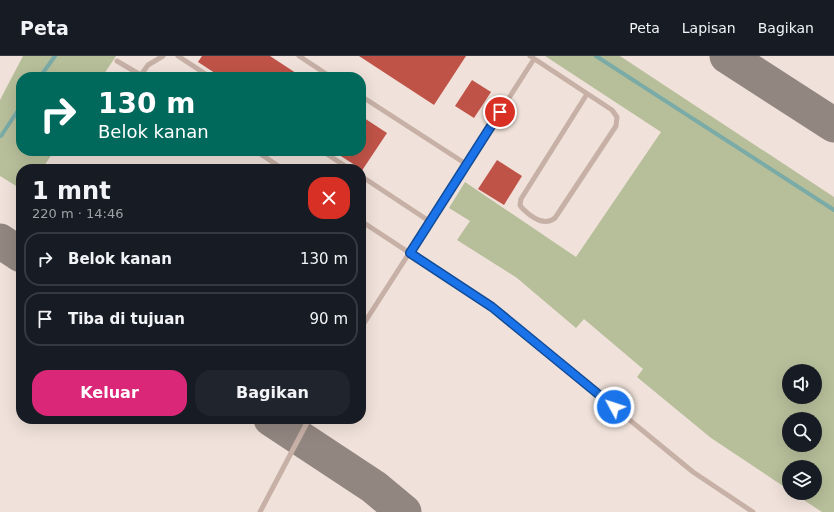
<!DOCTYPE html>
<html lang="id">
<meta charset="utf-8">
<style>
:root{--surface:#171b24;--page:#20242c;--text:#f1f3f6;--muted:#9ea1a6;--line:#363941;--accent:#db2777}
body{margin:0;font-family:"DejaVu Sans",sans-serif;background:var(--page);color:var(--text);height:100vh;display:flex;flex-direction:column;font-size:15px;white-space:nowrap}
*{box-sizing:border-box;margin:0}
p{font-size:13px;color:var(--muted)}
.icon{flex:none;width:22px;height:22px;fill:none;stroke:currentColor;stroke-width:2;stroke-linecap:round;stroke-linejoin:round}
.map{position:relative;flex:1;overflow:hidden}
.drawer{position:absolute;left:16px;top:108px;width:350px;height:260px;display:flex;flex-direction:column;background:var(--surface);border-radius:16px;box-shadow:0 4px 16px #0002}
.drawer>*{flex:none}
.banner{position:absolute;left:16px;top:16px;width:350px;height:84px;border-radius:16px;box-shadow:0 4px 16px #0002;background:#00695c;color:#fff;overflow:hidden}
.buttons{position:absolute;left:782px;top:308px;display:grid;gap:8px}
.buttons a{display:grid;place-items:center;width:40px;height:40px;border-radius:50%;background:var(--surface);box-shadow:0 4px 16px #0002;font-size:20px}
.pin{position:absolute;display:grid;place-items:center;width:34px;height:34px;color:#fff;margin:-17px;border:2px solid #fff;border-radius:50%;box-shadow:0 1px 4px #0007}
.me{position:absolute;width:44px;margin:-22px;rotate:310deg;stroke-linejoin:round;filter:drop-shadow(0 0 3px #0008)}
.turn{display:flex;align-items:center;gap:14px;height:84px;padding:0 16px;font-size:18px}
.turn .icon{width:52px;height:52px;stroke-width:2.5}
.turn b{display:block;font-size:28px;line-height:34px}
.round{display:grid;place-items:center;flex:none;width:42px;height:42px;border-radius:16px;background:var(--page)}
.overview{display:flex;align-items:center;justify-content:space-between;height:68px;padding:0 16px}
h1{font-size:24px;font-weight:700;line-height:30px}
.primary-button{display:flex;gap:8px;margin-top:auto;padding:8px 16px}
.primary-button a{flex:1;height:46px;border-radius:16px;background:var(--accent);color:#fff;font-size:16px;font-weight:700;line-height:46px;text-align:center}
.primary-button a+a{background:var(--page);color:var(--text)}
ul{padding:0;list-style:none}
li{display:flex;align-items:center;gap:12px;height:54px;margin:0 8px 6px;padding:0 8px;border:2px solid var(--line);border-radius:16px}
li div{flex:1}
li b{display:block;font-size:15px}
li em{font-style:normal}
header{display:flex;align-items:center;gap:24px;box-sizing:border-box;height:56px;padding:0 20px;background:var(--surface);border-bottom:1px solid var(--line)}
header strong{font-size:19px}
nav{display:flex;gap:22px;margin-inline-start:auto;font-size:14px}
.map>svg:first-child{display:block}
.green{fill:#b7be9a;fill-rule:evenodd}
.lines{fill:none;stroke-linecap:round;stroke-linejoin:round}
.stream{stroke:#7aaba6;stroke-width:4}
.taxiway{stroke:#928680;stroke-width:35}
.building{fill:#c05348}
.service{stroke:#c7b0a6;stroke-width:5}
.route-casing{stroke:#114b97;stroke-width:10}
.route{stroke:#1a73e8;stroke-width:7}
</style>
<header>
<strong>Peta</strong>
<nav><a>Peta</a><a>Lapisan</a><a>Bagikan</a></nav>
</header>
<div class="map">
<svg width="834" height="456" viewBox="0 0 834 456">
<rect width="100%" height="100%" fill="#f0e2da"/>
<g class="green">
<path d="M23 0H116L102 21H21V95H54L42 113H21V133L0 120V44Z"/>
<path d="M545 0H620L834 141V456H822L793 437H815V411H789V434L711 382 637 321 643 313 584 263 576 272 517 222 457 184 470 165 449 152 465 126 576 201 661 76ZM789 315H815V341H789ZM789 363H815V389H789Z"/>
</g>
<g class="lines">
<g class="stream">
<path d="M596 0 834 154"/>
<path d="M40 21 55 0"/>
<path d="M1 80 21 50"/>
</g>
<g class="taxiway">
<path d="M727 0 834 69"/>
<path d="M0 185 21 199"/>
<path d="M271 363 374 431 404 456"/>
</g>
</g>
<g class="building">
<path d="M202 0H270L302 21H221L198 6Z"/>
<path d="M359 0H466L434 49Z"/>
<path d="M472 24 491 36 474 62 455 50Z"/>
<path d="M361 60 387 77 361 116V113L333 95H361Z"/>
<path d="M497 104 522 120 504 149 478 133Z"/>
</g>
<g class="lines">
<g class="service">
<path d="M178 0 210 21"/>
<path d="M299 0 331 21"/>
<path d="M530 0 612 54 617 61 616 70 555 162C544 171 530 160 522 152L520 149 521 143 587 38"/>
<path d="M117 5 144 21"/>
<path d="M141 19 148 9 163 0"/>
<path d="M361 40 466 108"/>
<path d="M256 95 283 113"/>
<path d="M322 95 350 113"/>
<path d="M361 120 429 165"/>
<path d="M361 165 492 251 693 416 753 456"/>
<path d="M361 272 534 3"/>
<path d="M260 456 309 363"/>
</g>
</g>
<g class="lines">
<defs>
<path id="route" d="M500 56 410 197 492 251 614 351"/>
</defs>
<use href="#route" class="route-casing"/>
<use href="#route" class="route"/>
</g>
</svg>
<div class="buttons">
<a><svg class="icon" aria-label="sound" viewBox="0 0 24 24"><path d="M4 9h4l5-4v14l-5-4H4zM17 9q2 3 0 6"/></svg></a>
<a><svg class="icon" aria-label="search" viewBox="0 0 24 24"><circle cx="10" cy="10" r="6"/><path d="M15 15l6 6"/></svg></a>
<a><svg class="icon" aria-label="layers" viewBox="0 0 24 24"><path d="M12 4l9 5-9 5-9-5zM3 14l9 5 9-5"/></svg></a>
</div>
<div class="pin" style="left:500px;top:56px;background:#d93025"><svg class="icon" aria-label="arrive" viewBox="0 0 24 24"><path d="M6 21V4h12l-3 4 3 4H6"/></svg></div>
<svg class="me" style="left:614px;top:351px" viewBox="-20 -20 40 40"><circle r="17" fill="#1a73e8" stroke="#fff" stroke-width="3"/><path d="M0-11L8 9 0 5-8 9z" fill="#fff"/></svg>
<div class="banner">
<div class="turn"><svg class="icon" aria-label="right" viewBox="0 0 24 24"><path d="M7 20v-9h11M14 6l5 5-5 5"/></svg><div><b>130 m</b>Belok kanan</div></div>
</div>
<section class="drawer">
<div class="overview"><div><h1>1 mnt</h1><p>220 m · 14:46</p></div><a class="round" style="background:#d93025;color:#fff"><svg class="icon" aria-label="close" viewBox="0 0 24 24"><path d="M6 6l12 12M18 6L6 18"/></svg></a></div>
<ul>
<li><svg class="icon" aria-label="right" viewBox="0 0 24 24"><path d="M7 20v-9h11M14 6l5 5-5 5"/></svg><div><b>Belok kanan</b></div><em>130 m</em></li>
<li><svg class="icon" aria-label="arrive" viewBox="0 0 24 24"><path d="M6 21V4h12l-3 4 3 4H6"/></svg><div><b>Tiba di tujuan</b></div><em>90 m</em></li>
</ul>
<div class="primary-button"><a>Keluar</a><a>Bagikan</a></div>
</section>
</div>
